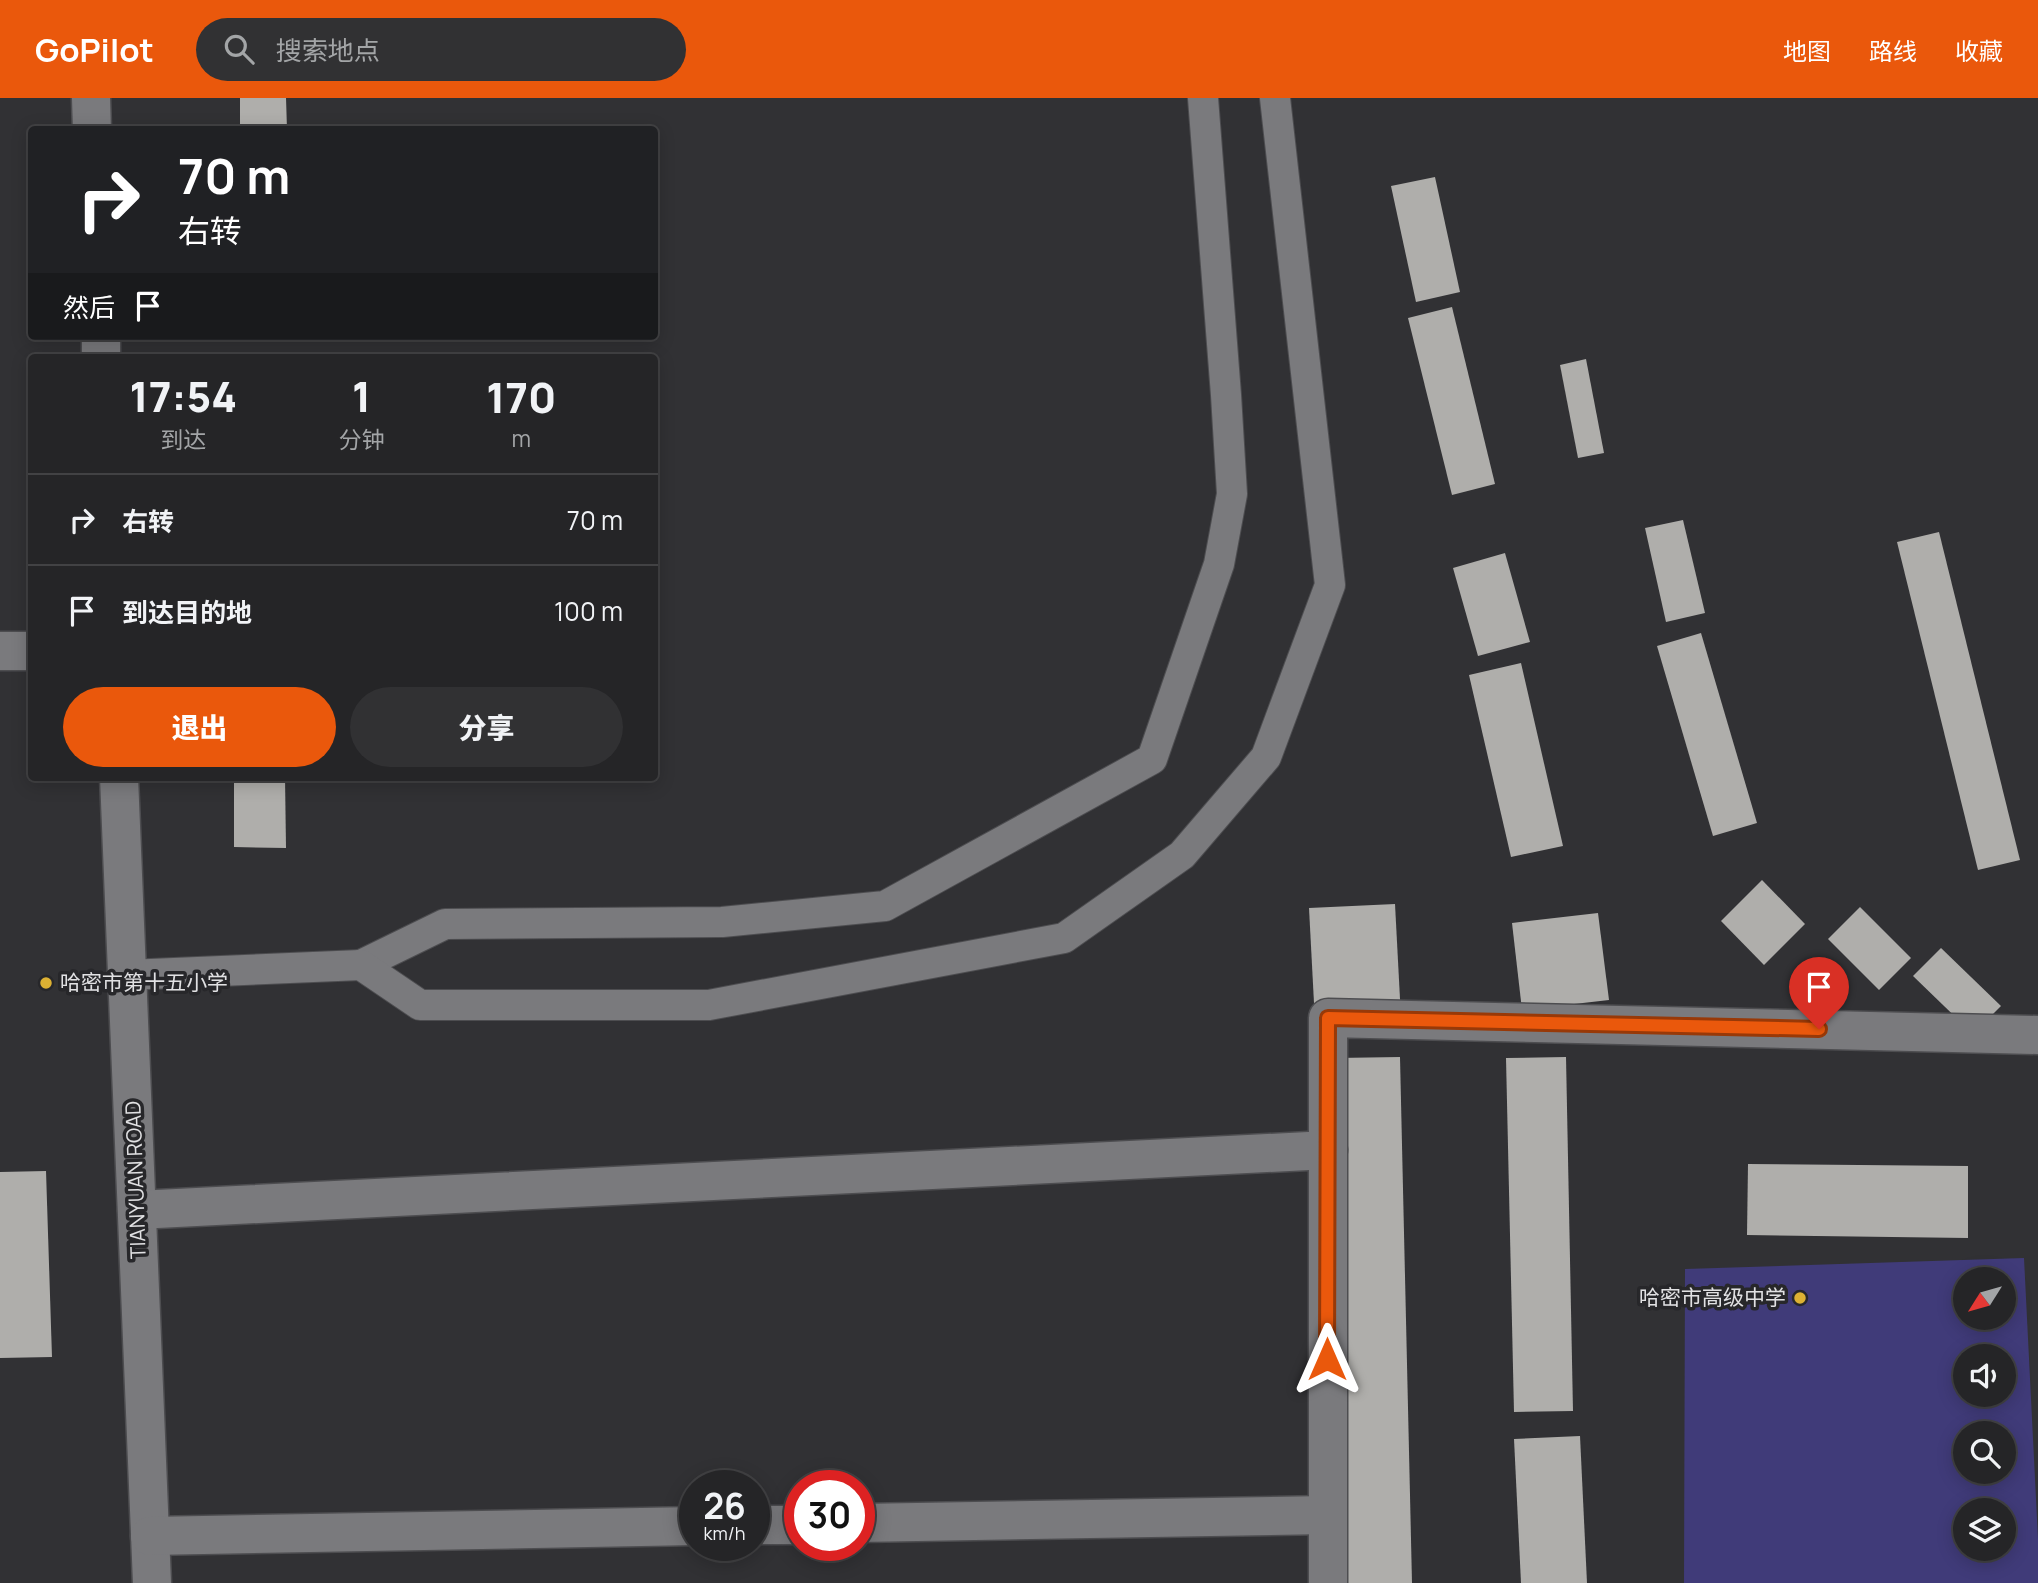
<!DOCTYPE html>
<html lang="zh">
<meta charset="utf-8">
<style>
:root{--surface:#252527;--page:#313133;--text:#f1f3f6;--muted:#a3a5a7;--line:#424244;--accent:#ea580c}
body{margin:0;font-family:Manrope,"Noto Sans SC",sans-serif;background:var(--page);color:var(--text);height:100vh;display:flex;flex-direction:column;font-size:26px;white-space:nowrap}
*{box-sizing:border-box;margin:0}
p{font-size:23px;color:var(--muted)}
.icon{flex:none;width:38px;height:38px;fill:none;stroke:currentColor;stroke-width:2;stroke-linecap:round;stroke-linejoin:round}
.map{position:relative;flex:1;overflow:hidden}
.sheet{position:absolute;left:28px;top:256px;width:630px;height:427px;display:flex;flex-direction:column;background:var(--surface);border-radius:7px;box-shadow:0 4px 18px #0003,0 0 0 2px var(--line)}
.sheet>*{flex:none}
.top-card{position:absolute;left:28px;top:28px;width:630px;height:214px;border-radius:7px;box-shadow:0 4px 18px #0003,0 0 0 2px var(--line);background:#202124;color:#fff;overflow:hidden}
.needle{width:46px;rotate:233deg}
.fabs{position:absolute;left:1953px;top:1169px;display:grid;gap:14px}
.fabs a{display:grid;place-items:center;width:63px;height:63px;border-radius:50%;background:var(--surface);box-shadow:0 4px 18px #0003,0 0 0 2px var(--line);font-size:35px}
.speed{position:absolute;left:679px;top:1372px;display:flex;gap:14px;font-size:35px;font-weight:700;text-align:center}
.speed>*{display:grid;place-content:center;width:91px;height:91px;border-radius:50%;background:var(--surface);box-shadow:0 4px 18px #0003,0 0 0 2px var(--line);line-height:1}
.speed small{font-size:18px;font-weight:400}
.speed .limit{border:10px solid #d22;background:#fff;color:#111}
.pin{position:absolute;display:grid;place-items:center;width:60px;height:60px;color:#fff;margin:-72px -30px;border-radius:50% 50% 50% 0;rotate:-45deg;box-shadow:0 0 7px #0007}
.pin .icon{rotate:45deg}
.me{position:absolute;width:77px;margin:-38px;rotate:0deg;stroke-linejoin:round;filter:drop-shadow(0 0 5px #0008)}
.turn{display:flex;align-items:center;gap:24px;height:147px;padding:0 35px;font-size:32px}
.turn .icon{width:91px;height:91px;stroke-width:2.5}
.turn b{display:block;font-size:49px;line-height:60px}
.then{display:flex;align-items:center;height:66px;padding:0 35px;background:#0003;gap:14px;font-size:26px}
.eta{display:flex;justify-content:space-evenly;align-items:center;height:119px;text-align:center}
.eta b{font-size:42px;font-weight:800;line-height:49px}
.button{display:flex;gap:14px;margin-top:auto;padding:14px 35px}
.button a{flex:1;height:80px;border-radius:42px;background:var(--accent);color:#fff;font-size:28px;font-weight:800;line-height:80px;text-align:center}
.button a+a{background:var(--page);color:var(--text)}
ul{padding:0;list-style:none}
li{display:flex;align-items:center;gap:21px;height:91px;padding:0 35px;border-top:2px solid var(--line)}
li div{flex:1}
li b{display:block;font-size:26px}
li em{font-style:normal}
header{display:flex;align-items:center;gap:42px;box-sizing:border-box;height:98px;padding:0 35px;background:var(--accent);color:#fff}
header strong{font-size:33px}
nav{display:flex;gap:38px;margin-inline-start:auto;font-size:24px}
.search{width:490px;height:63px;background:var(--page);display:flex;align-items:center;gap:18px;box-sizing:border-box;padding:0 24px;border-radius:38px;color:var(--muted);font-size:26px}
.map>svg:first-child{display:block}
.green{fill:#403b79;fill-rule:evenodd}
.building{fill:#afaeab}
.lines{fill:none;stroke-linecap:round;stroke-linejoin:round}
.pedestrian-casing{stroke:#4d4d50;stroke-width:32}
.minor-casing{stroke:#4d4d50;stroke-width:41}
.pedestrian{stroke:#7a7a7d;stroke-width:30}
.minor{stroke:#7a7a7d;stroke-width:38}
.route-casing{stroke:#983908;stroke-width:18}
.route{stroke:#ea580c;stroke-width:12}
.poi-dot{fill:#ddb133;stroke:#27272a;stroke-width:2.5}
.labels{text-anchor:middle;stroke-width:7;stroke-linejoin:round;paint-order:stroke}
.poi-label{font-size:21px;fill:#e1e1e3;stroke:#27272a;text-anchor:start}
.street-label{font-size:21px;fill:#e1e1e3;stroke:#27272a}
</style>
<header>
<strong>GoPilot</strong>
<div class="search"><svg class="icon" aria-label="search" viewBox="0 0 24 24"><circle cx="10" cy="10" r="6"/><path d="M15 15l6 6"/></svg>搜索地点</div>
<nav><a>地图</a><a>路线</a><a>收藏</a></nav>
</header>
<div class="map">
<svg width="2038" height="1485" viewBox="0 0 2038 1485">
<rect width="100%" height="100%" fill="#313134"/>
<path class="green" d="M2024 1160 2038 1441V1485H1684L1685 1171ZM1965 1181H2004V1220H1965ZM1965 1258H2004V1297H1965ZM1965 1335H2004V1374H1965ZM2004 1412V1451H1965V1412Z"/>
<g class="building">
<path d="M240 0H286L287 32H240Z"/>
<path d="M1435 79 1460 194 1416 204 1391 88Z"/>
<path d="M1452 209 1495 386 1452 397 1408 220Z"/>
<path d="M1586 261 1604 355 1578 360 1560 267Z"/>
<path d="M1683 422 1705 515 1666 524 1645 430Z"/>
<path d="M1939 434 2020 762 1978 772 1897 444Z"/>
<path d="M1505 455 1530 544 1478 558 1453 470Z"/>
<path d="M1701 535 1757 725 1713 738 1657 548Z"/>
<path d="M1521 565 1563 748 1511 759 1469 577Z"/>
<path d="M234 679H285L286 750 234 749Z"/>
<path d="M1762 782 1805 826 1764 867 1721 823Z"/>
<path d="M1395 806 1401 920 1315 924 1309 810Z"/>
<path d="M1860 809 1911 860 1879 892 1828 841Z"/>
<path d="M1598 815 1609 902 1522 912 1512 825Z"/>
<path d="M1941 850 2001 908 1973 936 1913 878Z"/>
<path d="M1400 959 1412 1485H1348L1336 960Z"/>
<path d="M1566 959 1573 1313 1514 1314 1506 960Z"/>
<path d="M1748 1066 1968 1068V1140L1747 1137Z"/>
<path d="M46 1073 52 1259 0 1260V1074Z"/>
<path d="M1580 1338 1587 1485H1521L1514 1341Z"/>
</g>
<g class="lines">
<defs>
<g id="pedestrian">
<path d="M361 867 445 826 722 824 885 808 1152 661 1219 466 1232 396 1226 297 1203 0"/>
<path d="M127 877 361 867 420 907H709L1064 840 1182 757 1266 659 1330 487 1275 0"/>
</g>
<g id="minor">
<path d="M91 0 92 32"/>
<path d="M101 238V259"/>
<path d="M0 553H32"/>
<path d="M119 679 152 1485"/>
<path d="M137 1112 1328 1052"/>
<path d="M859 1425 1327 1417"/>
<path d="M754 1427H800"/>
<path d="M150 1438 695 1428"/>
<path d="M1328 1485V920L2038 937"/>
</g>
</defs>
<use href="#pedestrian" class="pedestrian-casing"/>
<use href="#minor" class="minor-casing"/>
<use href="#pedestrian" class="pedestrian"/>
<use href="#minor" class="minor"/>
</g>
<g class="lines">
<defs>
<path id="route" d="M1327 1261 1328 920 1819 931"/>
</defs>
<use href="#route" class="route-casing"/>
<use href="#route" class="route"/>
</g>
<g class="poi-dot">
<circle cx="46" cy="885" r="7"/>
<circle cx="1800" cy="1200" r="7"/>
</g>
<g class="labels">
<g class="poi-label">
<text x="60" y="892">哈密市第十五小学</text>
<text x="1786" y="1207" text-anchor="end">哈密市高级中学</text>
</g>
<g class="street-label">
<text transform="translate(136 1082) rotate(-92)" y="7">TIANYUAN ROAD</text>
</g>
</g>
</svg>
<div class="fabs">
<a><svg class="needle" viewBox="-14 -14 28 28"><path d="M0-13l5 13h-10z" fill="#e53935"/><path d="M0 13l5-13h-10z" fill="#a3a5a7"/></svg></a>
<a><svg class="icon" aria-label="sound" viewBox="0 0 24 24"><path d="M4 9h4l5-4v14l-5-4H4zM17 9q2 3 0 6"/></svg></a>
<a><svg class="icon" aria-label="search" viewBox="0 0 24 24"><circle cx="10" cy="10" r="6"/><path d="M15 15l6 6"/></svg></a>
<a><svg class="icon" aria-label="layers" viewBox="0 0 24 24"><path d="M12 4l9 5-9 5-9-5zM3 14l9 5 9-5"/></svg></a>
</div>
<div class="speed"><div>26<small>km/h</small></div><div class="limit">30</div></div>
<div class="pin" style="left:1819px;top:931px;background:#d93025"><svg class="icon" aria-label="arrive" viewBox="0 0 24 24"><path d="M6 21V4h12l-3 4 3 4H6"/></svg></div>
<svg class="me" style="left:1327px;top:1261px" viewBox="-20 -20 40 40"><path d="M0-17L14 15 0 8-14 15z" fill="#ea580c" stroke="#fff" stroke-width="4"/></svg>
<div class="top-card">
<div class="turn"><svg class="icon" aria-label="right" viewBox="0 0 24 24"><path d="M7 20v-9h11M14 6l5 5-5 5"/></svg><div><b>70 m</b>右转</div></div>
<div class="then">然后<svg class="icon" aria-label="arrive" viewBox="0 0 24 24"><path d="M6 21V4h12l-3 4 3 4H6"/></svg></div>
</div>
<section class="sheet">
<div class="eta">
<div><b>17:54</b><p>到达</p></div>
<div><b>1</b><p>分钟</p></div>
<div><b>170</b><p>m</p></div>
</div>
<ul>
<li><svg class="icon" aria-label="right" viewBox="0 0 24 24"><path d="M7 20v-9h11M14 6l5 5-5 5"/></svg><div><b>右转</b></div><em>70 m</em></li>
<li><svg class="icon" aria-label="arrive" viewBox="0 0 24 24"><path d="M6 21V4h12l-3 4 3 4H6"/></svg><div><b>到达目的地</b></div><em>100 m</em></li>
</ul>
<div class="button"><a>退出</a><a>分享</a></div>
</section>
</div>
